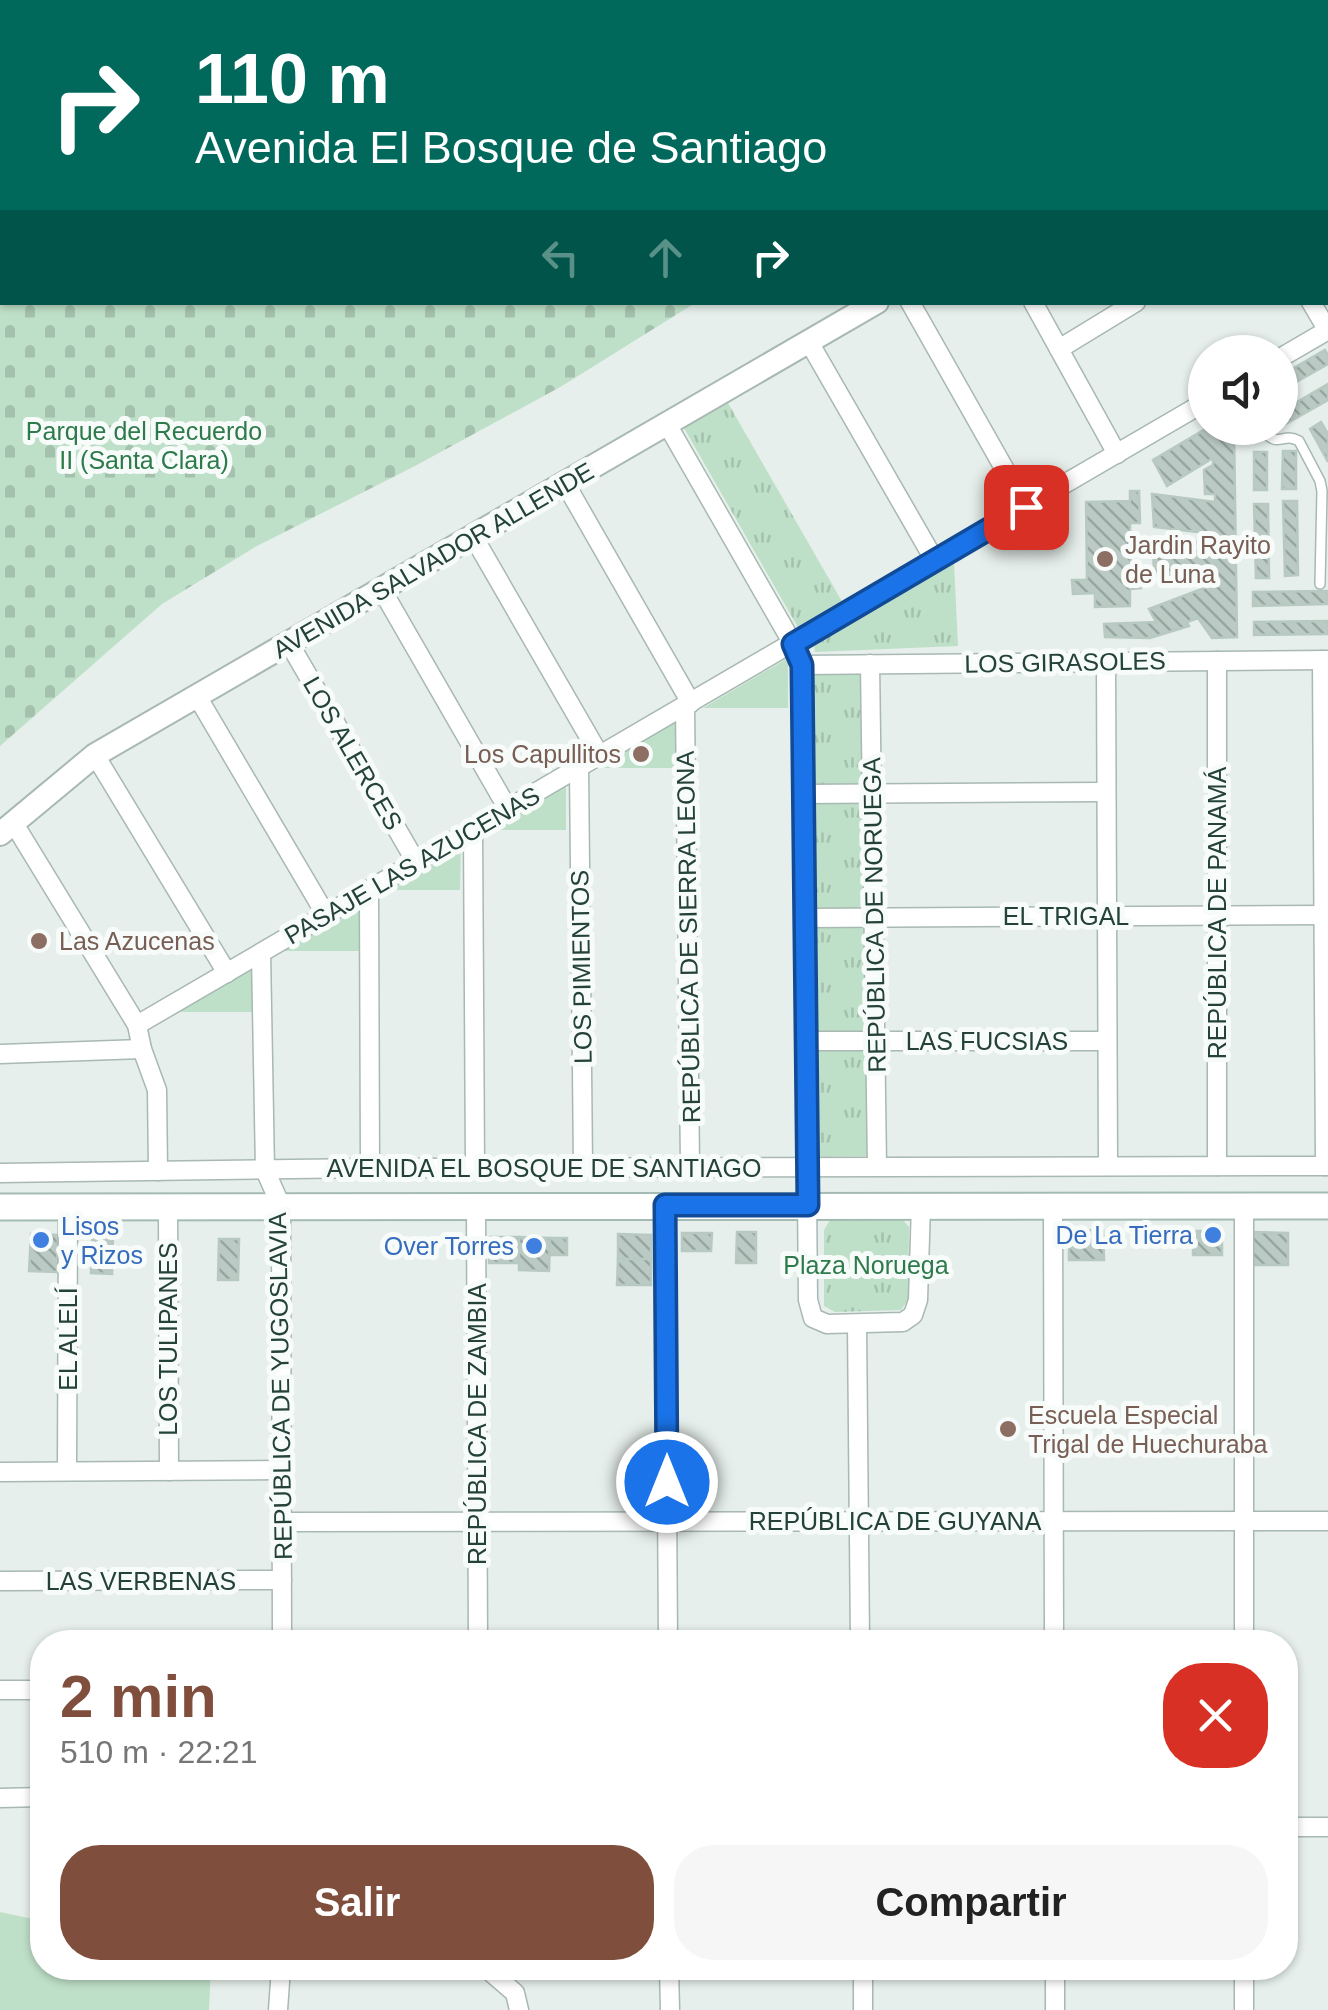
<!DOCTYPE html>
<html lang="es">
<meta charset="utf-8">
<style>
:root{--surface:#fff;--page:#f6f6f6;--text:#222;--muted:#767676;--accent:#804e3d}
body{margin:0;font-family:Arial,sans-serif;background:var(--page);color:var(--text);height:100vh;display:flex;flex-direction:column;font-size:38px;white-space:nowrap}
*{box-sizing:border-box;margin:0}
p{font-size:32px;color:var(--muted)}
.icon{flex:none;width:55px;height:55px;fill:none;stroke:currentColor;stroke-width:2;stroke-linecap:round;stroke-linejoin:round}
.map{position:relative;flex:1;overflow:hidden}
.side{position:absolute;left:30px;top:1630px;width:1268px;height:350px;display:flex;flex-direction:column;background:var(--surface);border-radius:40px;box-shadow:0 2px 8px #0004}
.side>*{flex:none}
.top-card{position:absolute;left:0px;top:0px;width:1330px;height:305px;box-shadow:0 2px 8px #0004;background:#00695c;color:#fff;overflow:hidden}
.fabs{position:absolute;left:1188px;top:335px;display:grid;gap:20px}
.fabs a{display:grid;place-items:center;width:110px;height:110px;border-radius:50%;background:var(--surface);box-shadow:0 2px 8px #0004;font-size:50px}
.pin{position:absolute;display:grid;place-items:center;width:85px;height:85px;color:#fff;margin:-42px;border-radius:20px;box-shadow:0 5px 15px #0006}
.me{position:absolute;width:110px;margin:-55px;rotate:0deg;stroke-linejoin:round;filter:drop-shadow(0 0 8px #0008)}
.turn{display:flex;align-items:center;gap:35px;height:210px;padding:0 30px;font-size:45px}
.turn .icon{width:130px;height:130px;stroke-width:2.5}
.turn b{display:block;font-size:70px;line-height:85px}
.lanes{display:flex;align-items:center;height:95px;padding:0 30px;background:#0003;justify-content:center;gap:50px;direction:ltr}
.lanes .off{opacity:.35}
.round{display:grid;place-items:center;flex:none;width:105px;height:105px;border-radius:40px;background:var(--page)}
.overview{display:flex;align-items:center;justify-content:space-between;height:170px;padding:0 30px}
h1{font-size:60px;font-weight:700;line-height:75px;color:var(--accent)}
.button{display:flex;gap:20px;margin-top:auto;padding:20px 30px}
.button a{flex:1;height:115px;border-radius:40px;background:var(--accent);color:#fff;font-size:40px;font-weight:700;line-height:115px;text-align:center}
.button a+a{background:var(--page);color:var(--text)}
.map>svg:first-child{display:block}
.green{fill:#bfe0c8}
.cemetery{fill:url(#cemetery-stones)}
.park{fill:url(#park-tufts)}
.building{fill:url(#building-back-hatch);stroke:#b8c9c2;stroke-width:2.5}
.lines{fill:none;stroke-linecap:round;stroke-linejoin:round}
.service-casing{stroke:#a8b8b2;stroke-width:12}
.minor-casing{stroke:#a8b8b2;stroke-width:21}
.tertiary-casing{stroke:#a8b8b2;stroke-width:26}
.secondary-casing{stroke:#a4bbb3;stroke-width:29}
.service{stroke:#fff;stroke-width:9}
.minor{stroke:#fff;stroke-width:18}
.tertiary{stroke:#fff;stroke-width:22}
.secondary{stroke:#fff;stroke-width:25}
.route-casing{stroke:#114b97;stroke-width:25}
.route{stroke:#1a73e8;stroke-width:18}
.education-dot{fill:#8d6e63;stroke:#f7fbf9;stroke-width:4}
.shop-dot{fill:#3f7fe0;stroke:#f7fbf9;stroke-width:4}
.labels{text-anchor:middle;stroke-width:10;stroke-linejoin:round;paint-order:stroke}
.park-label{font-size:25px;fill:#2d7a4b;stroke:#f7fbf9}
.education-label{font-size:25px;fill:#785e54;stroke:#f7fbf9;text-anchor:start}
.street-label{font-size:25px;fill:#24423a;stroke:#f7fbf9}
.shop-label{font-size:25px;fill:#366cbe;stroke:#f7fbf9;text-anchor:end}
</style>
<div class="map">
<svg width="1328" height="2010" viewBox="0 0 1328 2010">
<defs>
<pattern id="cemetery-stones" width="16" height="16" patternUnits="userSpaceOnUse" patternTransform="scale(2.5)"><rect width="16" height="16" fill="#bfe0c8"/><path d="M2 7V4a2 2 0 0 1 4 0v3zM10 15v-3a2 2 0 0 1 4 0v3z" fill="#a4c1ad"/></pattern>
<pattern id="park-tufts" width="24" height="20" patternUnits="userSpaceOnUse" patternTransform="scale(2.5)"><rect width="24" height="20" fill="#bfe0c8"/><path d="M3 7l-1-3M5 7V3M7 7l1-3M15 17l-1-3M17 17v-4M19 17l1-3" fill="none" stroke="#a4c1ad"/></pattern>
<pattern id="building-back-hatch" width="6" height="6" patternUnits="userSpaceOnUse" patternTransform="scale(2.5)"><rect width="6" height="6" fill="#bbcac4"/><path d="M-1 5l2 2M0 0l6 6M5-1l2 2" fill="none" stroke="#98a6a0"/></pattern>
</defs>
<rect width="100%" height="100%" fill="#e6efeb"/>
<g class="green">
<path d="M788 658V708H703Z"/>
<path d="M676 718V768H591Z"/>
<path d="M566 780V830H482Z"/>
<path d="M461 841 460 890H376Z"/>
<path d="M361 901V951H277Z"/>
<path d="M254 962V1012H170Z"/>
<path d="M0 1912 42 1921V1968H211L209 2010H0Z"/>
</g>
<path class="cemetery" d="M0 0H760L761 2H2V302L695 303 562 386 415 466 257 546 162 604 0 746Z"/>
<g class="park">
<path d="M728 403 844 605 800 631 684 428Z"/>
<path d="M954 563 958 646 815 652 814 644Z"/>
<path d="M806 670 866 671 872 1156 813 1157Z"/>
<path d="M902 1219 909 1227 908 1300 901 1310 835 1312 824 1306V1230L830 1220Z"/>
</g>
<g class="building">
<path d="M1325 350 1328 355V364L1280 391V376Z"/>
<path d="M1328 384V400L1280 427V412Z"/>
<path d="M1321 422 1328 434V462L1310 429Z"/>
<path d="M1207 428H1234L1237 637 1212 638 1198 618 1187 622 1189 626 1150 638 1105 637 1104 624 1156 622 1149 609 1215 584V575H1154L1153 544 1215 541 1214 534 1154 527 1152 494 1215 502V494H1205L1204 470 1213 465V458L1167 486 1153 460Z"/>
<path d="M1283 451H1296V489H1282Z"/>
<rect x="1254" y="452" width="13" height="38"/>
<path d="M1130 491H1139L1140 523H1130L1131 572H1141V588L1130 589V606L1095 607V593L1073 594 1072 580H1087L1086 502 1130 501Z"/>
<path d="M1283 501H1297L1298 575 1285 576Z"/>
<path d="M1254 504H1268L1269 578H1256Z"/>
<path d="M1327 591V604L1253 606V592Z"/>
<path d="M1328 621V634L1254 635V622Z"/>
<path d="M1069 1229 1103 1231 1104 1260H1069Z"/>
<rect x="1193" y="1231" width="29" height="24"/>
<path d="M737 1232H756V1263H736Z"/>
<path d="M1253 1232 1288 1233V1265H1252Z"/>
<path d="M682 1233H712L711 1251H682Z"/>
<path d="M31 1234 58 1235 57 1272 29 1271Z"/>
<path d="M618 1234 651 1235V1259H618Z"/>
<path d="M92 1235H113L112 1274 91 1273Z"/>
<path d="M490 1237H519V1263H489Z"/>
<path d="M519 1237 550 1238 549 1271 519 1270Z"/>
<rect x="550" y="1238" width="17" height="17"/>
<path d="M219 1239H239L238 1280H218Z"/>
<path d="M618 1259H651V1285H617Z"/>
</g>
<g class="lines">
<defs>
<g id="service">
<path d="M98 0 99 2"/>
<path d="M791 0 793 2"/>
<path d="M37 2 39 0"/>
<path d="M1122 2 1131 0"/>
<path d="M1261 428C1279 451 1281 431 1299 441L1320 481 1322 491 1320 584"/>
</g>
<g id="minor">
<path d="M1328 190V189"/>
<path d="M910 302 1026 507"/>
<path d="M1033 302 1117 454"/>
<path d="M1311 302 1328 331"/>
<path d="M809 342 935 561"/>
<path d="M1059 349 1136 302"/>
<path d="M1280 358 1328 330"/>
<path d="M667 424 793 644 802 665 808 1300 813 1318 827 1324 903 1322 913 1315 918 1300 921 1205"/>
<path d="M565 483 691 703"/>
<path d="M473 536 600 756"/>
<path d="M382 590 508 809"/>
<path d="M289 643 416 862"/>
<path d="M1322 660 1325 1166"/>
<path d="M1106 662 1108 1166"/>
<path d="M870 664 877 1166"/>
<path d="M802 665 1328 660"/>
<path d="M197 696 326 915"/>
<path d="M685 706 690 1167"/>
<path d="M95 755 227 973"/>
<path d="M579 768 583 1167"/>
<path d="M803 794 1105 792"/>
<path d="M13 822 137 1025 142 1049 157 1090 158 1171"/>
<path d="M473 830 475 1167"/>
<path d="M369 890 370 1168"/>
<path d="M805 918 1328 915"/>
<path d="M261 953 265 1170 281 1206 282 1642"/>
<path d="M137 1025 1205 402"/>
<path d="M806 1041H1107"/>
<path d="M0 1054 142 1049"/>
<path d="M1217 1166V661"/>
<path d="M0 1173 370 1168 1328 1166"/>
<path d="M476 1205 478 1642"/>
<path d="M665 1205 668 1642"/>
<path d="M1053 1205 1054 1642"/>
<path d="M168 1206 169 1471"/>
<path d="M1244 1206V1642"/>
<path d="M857 1324 860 1642"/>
<path d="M67 1471 68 1206"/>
<path d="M0 1472 282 1470"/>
<path d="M282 1522 1328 1521"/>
<path d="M0 1581 282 1580"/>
<path d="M0 1690H42"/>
<path d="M0 1798 42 1797"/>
<path d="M1285 1827H1328"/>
<path d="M486 1968 515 1993 519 2010"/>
<path d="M669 1968 670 2010"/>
<path d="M863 1968V2010"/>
<path d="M1055 1968V2010"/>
<path d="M278 2010 281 1968"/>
<path d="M1244 2010V1968"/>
</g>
<path id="tertiary" d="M0 834 95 755 877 302"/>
<path id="secondary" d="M0 1207 1328 1206"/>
</defs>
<use href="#service" class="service-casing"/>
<use href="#minor" class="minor-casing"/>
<use href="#tertiary" class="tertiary-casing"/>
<use href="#secondary" class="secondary-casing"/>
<use href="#service" class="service"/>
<use href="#minor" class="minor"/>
<use href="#tertiary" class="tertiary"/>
<use href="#secondary" class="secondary"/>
</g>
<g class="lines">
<defs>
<path id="route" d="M667 1482 665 1205H808L802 665 793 644 1026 507"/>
</defs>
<use href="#route" class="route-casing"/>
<use href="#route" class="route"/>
</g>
<g class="education-dot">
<circle cx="1105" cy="559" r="10"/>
<circle cx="641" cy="754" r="10"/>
<circle cx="39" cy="941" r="10"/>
<circle cx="1008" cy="1429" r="10"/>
</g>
<g class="shop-dot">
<circle cx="1213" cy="1235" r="10"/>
<circle cx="41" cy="1240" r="10"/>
<circle cx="534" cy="1246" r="10"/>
</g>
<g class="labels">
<g class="park-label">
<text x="144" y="440">Parque del Recuerdo<tspan x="144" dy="29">II (Santa Clara)</tspan></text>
<text x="866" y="1274">Plaza Noruega</text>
</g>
<g class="education-label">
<text x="1125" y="554">Jardin Rayito<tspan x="1125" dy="29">de Luna</tspan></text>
<text x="621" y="763" text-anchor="end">Los Capullitos</text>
<text x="59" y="950">Las Azucenas</text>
<text x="1028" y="1424">Escuela Especial<tspan x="1028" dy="29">Trigal de Huechuraba</tspan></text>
</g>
<g class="street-label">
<text transform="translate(433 560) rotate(-30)" y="9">AVENIDA SALVADOR ALLENDE</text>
<text transform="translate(1065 662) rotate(-1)" y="9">LOS GIRASOLES</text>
<text transform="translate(353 753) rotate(60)" y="9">LOS ALERCES</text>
<text transform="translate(412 865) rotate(-30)" y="9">PASAJE LAS AZUCENAS</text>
<text transform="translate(1217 913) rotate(-90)" y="9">REPÚBLICA DE PANAMÁ</text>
<text transform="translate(874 915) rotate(-91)" y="9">REPÚBLICA DE NORUEGA</text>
<text x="1066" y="925">EL TRIGAL</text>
<text transform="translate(688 937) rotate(-91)" y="9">REPÚBLICA DE SIERRA LEONA</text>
<text transform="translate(581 967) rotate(-91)" y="9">LOS PIMIENTOS</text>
<text x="987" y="1050">LAS FUCSIAS</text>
<text x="544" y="1177">AVENIDA EL BOSQUE DE SANTIAGO</text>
<text transform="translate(68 1339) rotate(-90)" y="9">EL ALELÍ</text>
<text transform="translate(168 1339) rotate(-90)" y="9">LOS TULIPANES</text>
<text transform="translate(280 1386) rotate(-91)" y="9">REPÚBLICA DE YUGOSLAVIA</text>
<text transform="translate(477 1424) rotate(-90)" y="9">REPÚBLICA DE ZAMBIA</text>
<text x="895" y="1530">REPÚBLICA DE GUYANA</text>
<text x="141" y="1590">LAS VERBENAS</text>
</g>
<g class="shop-label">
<text x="61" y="1235" text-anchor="start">Lisos<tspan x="61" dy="29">y Rizos</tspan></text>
<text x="1193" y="1244">De La Tierra</text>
<text x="514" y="1255">Over Torres</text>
</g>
</g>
</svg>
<div class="fabs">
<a><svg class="icon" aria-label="sound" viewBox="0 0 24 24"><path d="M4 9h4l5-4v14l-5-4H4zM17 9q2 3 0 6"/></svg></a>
</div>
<div class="pin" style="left:1026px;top:507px;background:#d93025"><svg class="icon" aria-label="arrive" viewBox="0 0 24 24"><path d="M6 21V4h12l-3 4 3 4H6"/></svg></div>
<svg class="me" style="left:667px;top:1482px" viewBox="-20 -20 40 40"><circle r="17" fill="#1a73e8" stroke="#fff" stroke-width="3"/><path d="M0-11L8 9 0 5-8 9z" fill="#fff"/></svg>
<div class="top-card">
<div class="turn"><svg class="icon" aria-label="right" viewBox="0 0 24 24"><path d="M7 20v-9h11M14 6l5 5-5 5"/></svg><div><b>110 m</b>Avenida El Bosque de Santiago</div></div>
<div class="lanes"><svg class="icon off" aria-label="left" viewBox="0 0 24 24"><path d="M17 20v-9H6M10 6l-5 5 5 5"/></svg><svg class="icon off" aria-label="ahead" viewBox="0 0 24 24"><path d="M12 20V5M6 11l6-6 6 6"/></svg><svg class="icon" aria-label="right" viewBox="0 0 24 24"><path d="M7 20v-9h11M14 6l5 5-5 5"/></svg></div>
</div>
<section class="side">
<div class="overview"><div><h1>2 min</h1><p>510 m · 22:21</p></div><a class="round" style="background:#d93025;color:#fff"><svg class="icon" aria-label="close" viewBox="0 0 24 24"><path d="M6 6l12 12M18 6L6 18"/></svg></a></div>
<div class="button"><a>Salir</a><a>Compartir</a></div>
</section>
</div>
